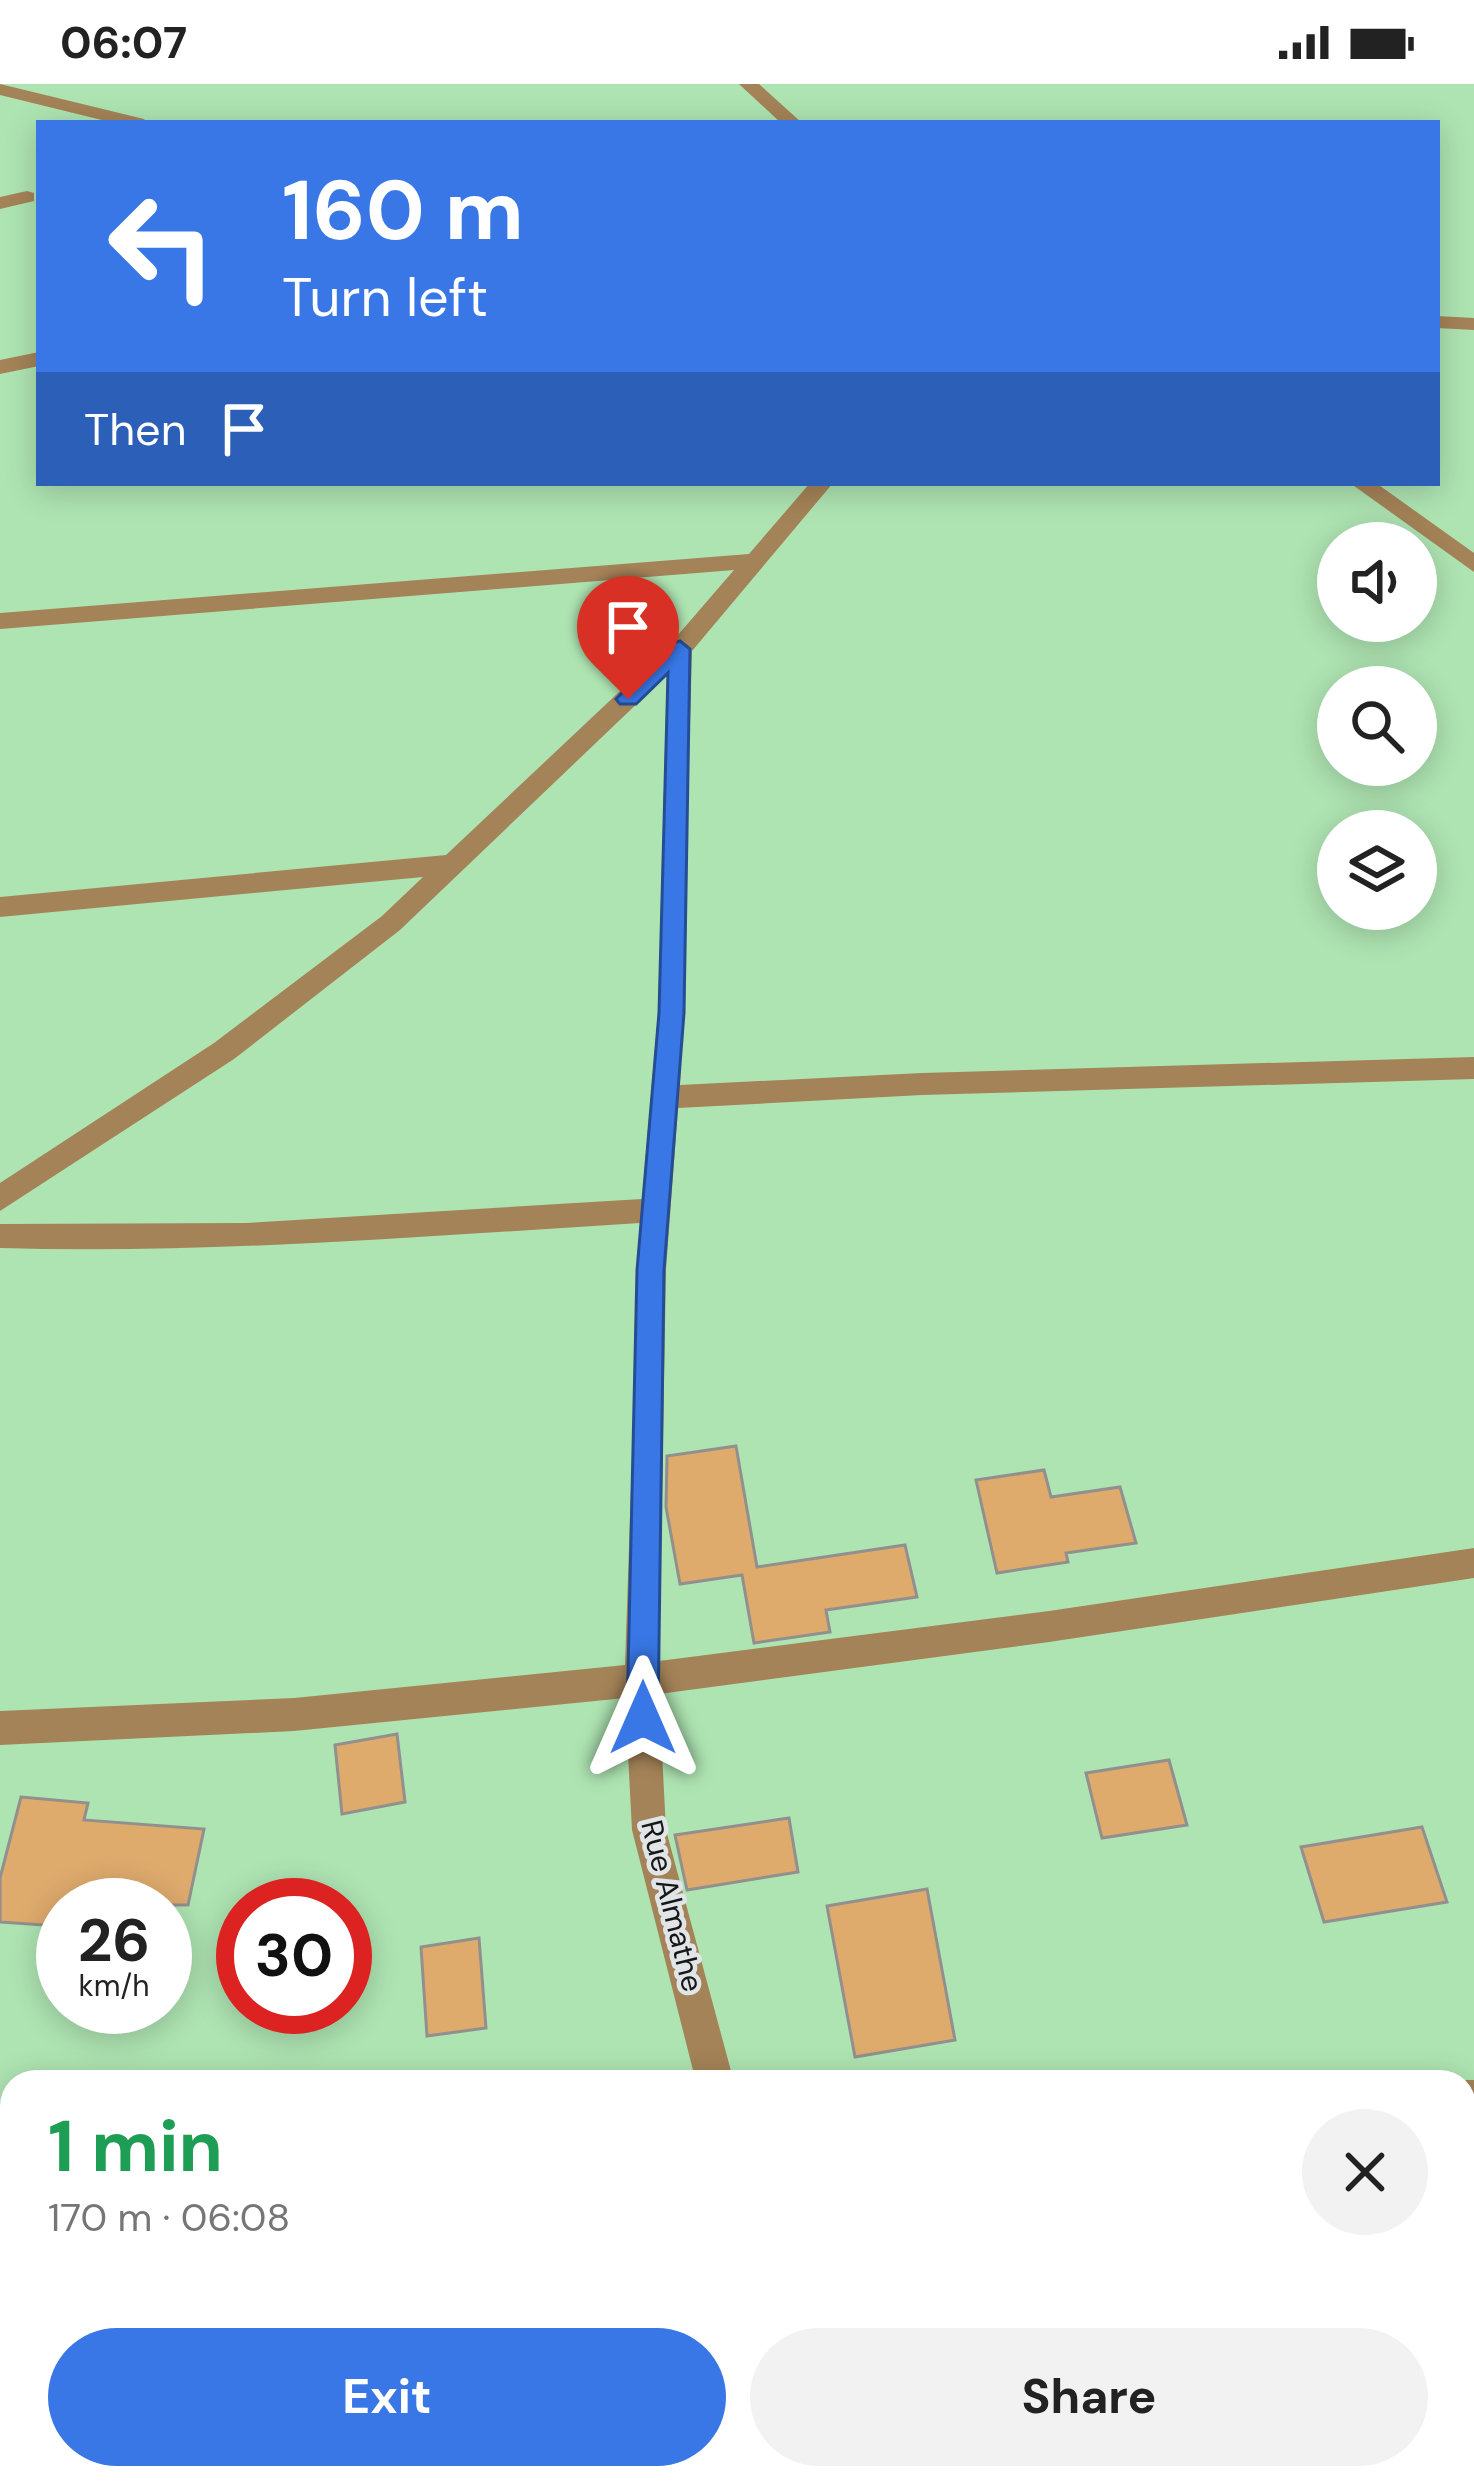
<!DOCTYPE html>
<meta charset="utf-8">
<style>
:root{--surface:#fff;--page:#f2f2f2;--text:#222;--muted:#767676;--accent:#3877e5}
body{margin:0;font-family:"DM Sans",sans-serif;background:var(--page);color:var(--text);height:100vh;display:flex;flex-direction:column;font-size:45px;white-space:nowrap}
*{box-sizing:border-box;margin:0}
p{font-size:39px;color:var(--muted)}
.icon{flex:none;width:66px;height:66px;fill:none;stroke:currentColor;stroke-width:2;stroke-linecap:round;stroke-linejoin:round}
.map{position:relative;flex:1;overflow:hidden}
.side{position:absolute;left:0px;top:1986px;width:1476px;height:420px;display:flex;flex-direction:column;background:var(--surface);border-radius:36px 36px 0 0;box-shadow:0 6px 30px #0003}
.side>*{flex:none}
.top-card{position:absolute;left:36px;top:36px;width:1404px;height:366px;border-radius:0px;box-shadow:0 6px 30px #0003;background:#3877e5;color:#fff;overflow:hidden}
.fabs{position:absolute;left:1317px;top:438px;display:grid;gap:24px}
.fabs a{display:grid;place-items:center;width:120px;height:120px;border-radius:50%;background:var(--surface);box-shadow:0 6px 30px #0003;font-size:60px}
.speed{position:absolute;left:36px;top:1794px;display:flex;gap:24px;font-size:60px;font-weight:700;text-align:center}
.speed>*{display:grid;place-content:center;width:156px;height:156px;border-radius:50%;background:var(--surface);box-shadow:0 6px 30px #0003;line-height:1}
.speed small{font-size:30px;font-weight:400}
.speed .limit{border:18px solid #d22;background:#fff;color:#111}
.pin{position:absolute;display:grid;place-items:center;width:102px;height:102px;color:#fff;margin:-123px -51px;border-radius:50% 50% 50% 0;rotate:-45deg;box-shadow:0 0 12px #0007}
.pin .icon{rotate:45deg}
.me{position:absolute;width:132px;margin:-66px;rotate:0deg;stroke-linejoin:round;filter:drop-shadow(0 0 9px #0008)}
.turn{display:flex;align-items:center;gap:42px;height:252px;padding:0 48px;font-size:54px}
.turn .icon{width:156px;height:156px;stroke-width:2.5}
.turn b{display:block;font-size:84px;line-height:102px}
.then{display:flex;align-items:center;height:114px;padding:0 48px;background:#0003;gap:24px;font-size:45px}
.round{display:grid;place-items:center;flex:none;width:126px;height:126px;border-radius:63px;background:var(--page)}
.overview{display:flex;align-items:center;justify-content:space-between;height:204px;padding:0 48px}
h1{font-size:72px;font-weight:700;line-height:90px;color:#1e9e55}
.action{display:flex;gap:24px;margin-top:auto;padding:24px 48px}
.action a{flex:1;height:138px;border-radius:72px;background:var(--accent);color:#fff;font-size:48px;font-weight:700;line-height:138px;text-align:center}
.action a+a{background:var(--page);color:var(--text)}
.status{display:flex;justify-content:space-between;align-items:center;height:84px;padding:0 60px;background:var(--surface);direction:ltr}
.status svg{height:33px;fill:currentColor}
.map>svg:first-child{display:block}
.green{fill:#aee4b2;fill-rule:evenodd}
.building{fill:#dfab6d;stroke:#92908e;stroke-width:3}
.lines{fill:none;stroke-linecap:round;stroke-linejoin:round}
.street{fill:#a58358;fill-rule:evenodd}
.route{fill:#3877e5;stroke:#244d95;stroke-width:3}
.labels{text-anchor:middle;stroke-width:9;stroke-linejoin:round;paint-order:stroke}
.street-label{font-size:30px;fill:#161717;stroke:#e2e5e8}
</style>
<div class="status"><b>06:07</b><svg viewBox="0 0 49 12"><path d="M0 12V9h3v3zM5 12V6h3v6zM10 12V3h3v9zM15 12V0h3v12zM26 1h20v11H26zM47 4h2v5h-2z"/></svg></div>
<div class="map">
<svg width="1474" height="2406" viewBox="0 0 1474 2406">
<rect width="100%" height="100%" fill="#e2e5e8"/>
<path class="green" d="M0 0H1474V2406H0ZM39 39H1437V399H39ZM1338 459H1416V537H1338ZM1338 603H1416V681H1338ZM1338 747H1416V825H1338ZM63 1821H165V1923H63ZM243 1821H345V1923H243ZM12 1998H1464V2394H12Z"/>
<g class="building">
<path d="M736 1362 757 1483 905 1461 917 1513 826 1526 830 1548 754 1559 742 1491 680 1500 666 1423 667 1372Z"/>
<path d="M1044 1386 1051 1413 1120 1403 1136 1459 1066 1469 1068 1478 997 1489 976 1396Z"/>
<path d="M397 1650 405 1718 342 1730 335 1661Z"/>
<path d="M1169 1676 1187 1741 1102 1754 1086 1689Z"/>
<path d="M21 1713 88 1719 84 1736 204 1745 188 1821H63L58 1842 0 1838V1794Z"/>
<path d="M789 1734 798 1788 687 1806 675 1751Z"/>
<path d="M1422 1743 1447 1818 1324 1838 1301 1763Z"/>
<path d="M927 1805 955 1956 855 1973 827 1822Z"/>
<path d="M479 1854 486 1944 427 1952 421 1863Z"/>
</g>
<g class="lines">
<g class="street">
<path d="M0 0 144 35 147 39H114L0 11Z"/>
<path d="M739 0H759L802 39H781Z"/>
<path d="M27 107 34 109V117L0 125V113Z"/>
<path d="M1437 232 1474 234V246L1437 244Z"/>
<path d="M39 268V282L0 290V276Z"/>
<path d="M810 399H833L692 567 680 1001 922 989 1474 973V995L922 1011 678 1024 666 1186 659 1577 1049 1527 1474 1464V1494L1049 1558 659 1610 666 1746 734 1998H696L632 1746 625 1614 294 1647 0 1661V1627L294 1614 625 1581 640 1139C427 1152 214 1170 0 1164V1140L246 1139 642 1115 658 929 667 591 400 846 234 975 0 1127V1099L214 959 382 832 423 793 0 833V813L446 771 671 559 734 486 0 545V529L749 470Z"/>
<path d="M1350 399H1376L1474 469V488Z"/>
<path d="M1464 1996H1474V2034H1464V1998H1460Z"/>
<path d="M12 2162V2200L0 2201V2163Z"/>
<path d="M750 2394H790L793 2406H751Z"/>
</g>
</g>
<path class="route" d="M680 557 690 565 684 929 664 1186 658 1634 654 1644 643 1649 632 1644 627 1634 637 1186 659 929 668 589 636 620H620L616 615 672 559Z"/>
<g class="labels">
<g class="street-label">
<text transform="translate(672 1822) rotate(76)" y="10">Rue Almathe</text>
</g>
</g>
</svg>
<div class="fabs">
<a><svg class="icon" aria-label="sound" viewBox="0 0 24 24"><path d="M4 9h4l5-4v14l-5-4H4zM17 9q2 3 0 6"/></svg></a>
<a><svg class="icon" aria-label="search" viewBox="0 0 24 24"><circle cx="10" cy="10" r="6"/><path d="M15 15l6 6"/></svg></a>
<a><svg class="icon" aria-label="layers" viewBox="0 0 24 24"><path d="M12 4l9 5-9 5-9-5zM3 14l9 5 9-5"/></svg></a>
</div>
<div class="speed"><div>26<small>km/h</small></div><div class="limit">30</div></div>
<div class="pin" style="left:628px;top:615px;background:#d93025"><svg class="icon" aria-label="arrive" viewBox="0 0 24 24"><path d="M6 21V4h12l-3 4 3 4H6"/></svg></div>
<svg class="me" style="left:643px;top:1634px" viewBox="-20 -20 40 40"><path d="M0-17L14 15 0 8-14 15z" fill="#3877e5" stroke="#fff" stroke-width="4"/></svg>
<div class="top-card">
<div class="turn"><svg class="icon" aria-label="left" viewBox="0 0 24 24"><path d="M17 20v-9H6M10 6l-5 5 5 5"/></svg><div><b>160 m</b>Turn left</div></div>
<div class="then">Then<svg class="icon" aria-label="arrive" viewBox="0 0 24 24"><path d="M6 21V4h12l-3 4 3 4H6"/></svg></div>
</div>
<section class="side">
<div class="overview"><div><h1>1 min</h1><p>170 m · 06:08</p></div><a class="round"><svg class="icon" aria-label="close" viewBox="0 0 24 24"><path d="M6 6l12 12M18 6L6 18"/></svg></a></div>
<div class="action"><a>Exit</a><a>Share</a></div>
</section>
</div>
